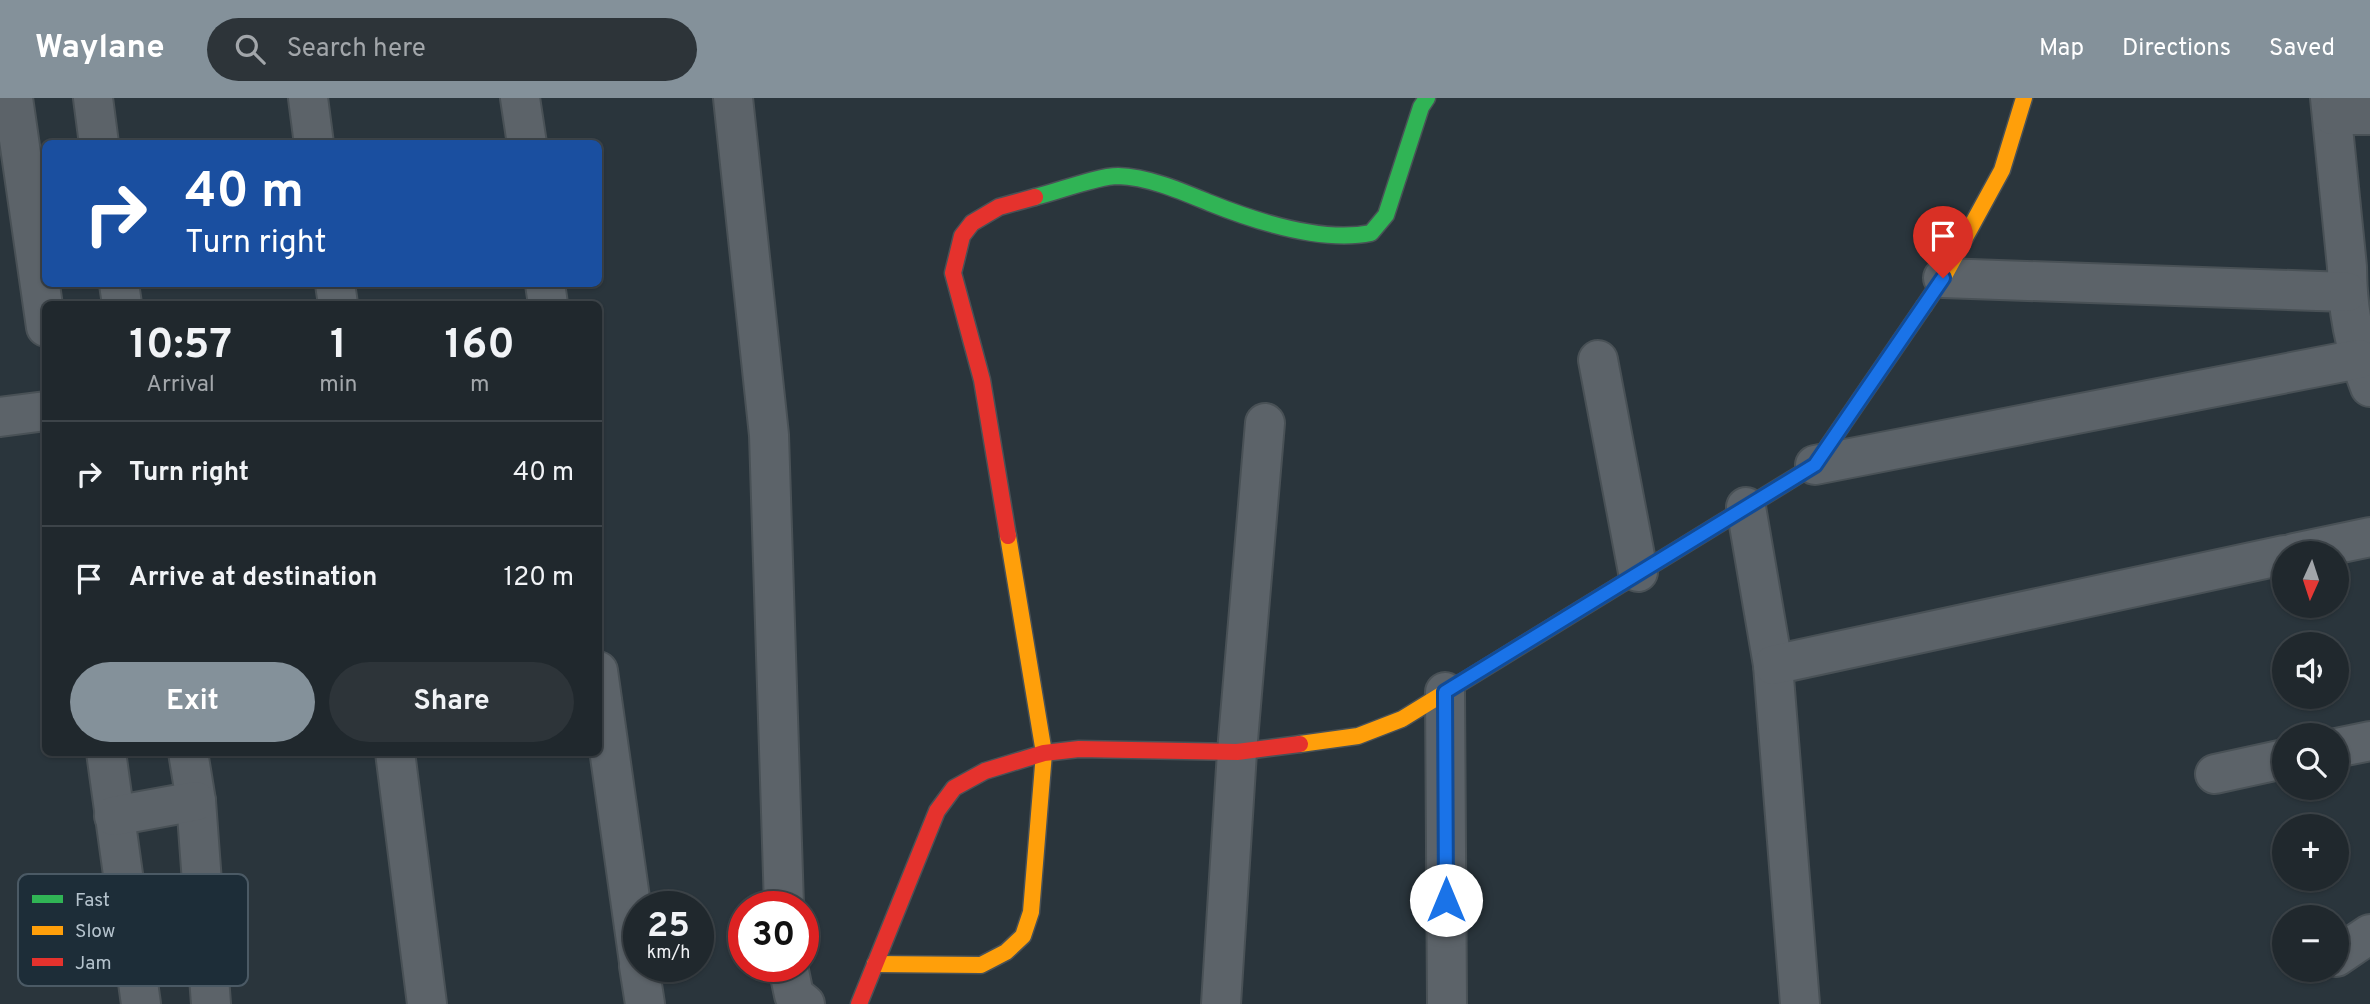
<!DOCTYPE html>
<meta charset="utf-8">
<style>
:root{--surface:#20282d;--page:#2d3439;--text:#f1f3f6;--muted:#a2a6aa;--line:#3d4449;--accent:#84919a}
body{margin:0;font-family:Overpass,sans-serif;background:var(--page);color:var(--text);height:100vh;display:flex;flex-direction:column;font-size:26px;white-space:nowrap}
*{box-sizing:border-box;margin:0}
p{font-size:23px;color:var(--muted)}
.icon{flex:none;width:38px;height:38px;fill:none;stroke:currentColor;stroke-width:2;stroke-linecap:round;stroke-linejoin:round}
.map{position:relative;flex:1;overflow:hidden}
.details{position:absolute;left:42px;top:203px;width:560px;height:455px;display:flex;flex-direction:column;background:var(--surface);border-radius:10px;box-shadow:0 2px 5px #0004,0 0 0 2px var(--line)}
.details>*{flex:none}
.hud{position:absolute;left:42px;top:42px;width:560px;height:147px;border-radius:10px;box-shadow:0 2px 5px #0004,0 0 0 2px var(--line);background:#1a4fa0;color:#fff;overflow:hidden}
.needle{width:46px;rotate:183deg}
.buttons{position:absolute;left:2272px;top:443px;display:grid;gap:14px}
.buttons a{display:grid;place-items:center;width:77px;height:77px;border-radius:50%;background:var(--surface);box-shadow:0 2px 5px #0004,0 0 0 2px var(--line);font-size:35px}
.speed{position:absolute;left:623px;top:793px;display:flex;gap:14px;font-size:35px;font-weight:700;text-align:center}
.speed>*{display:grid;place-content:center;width:91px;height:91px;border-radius:50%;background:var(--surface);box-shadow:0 2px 5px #0004,0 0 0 2px var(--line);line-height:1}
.speed small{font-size:18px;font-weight:400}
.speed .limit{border:10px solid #d22;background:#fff;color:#111}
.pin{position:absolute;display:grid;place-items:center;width:60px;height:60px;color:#fff;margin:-72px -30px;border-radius:50% 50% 50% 0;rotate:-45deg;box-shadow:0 0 7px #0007}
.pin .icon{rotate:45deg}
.me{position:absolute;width:77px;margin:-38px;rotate:0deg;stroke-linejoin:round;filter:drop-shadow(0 0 5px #0008)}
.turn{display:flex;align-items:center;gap:24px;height:147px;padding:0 28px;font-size:32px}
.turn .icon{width:91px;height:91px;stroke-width:2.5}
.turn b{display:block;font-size:49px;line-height:60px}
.eta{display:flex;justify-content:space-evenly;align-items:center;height:119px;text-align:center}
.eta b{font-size:42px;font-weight:700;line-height:49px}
.primary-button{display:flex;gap:14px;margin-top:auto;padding:14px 28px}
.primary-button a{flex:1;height:80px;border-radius:42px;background:var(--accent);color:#fff;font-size:28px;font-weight:700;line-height:80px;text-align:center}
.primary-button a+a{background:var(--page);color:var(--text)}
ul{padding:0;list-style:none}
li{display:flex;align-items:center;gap:21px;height:105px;padding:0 28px;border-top:2px solid var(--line)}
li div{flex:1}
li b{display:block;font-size:26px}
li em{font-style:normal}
header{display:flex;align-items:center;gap:42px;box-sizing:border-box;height:98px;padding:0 35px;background:var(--accent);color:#fff}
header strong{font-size:33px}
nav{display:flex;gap:38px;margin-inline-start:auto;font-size:24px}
.search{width:490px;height:63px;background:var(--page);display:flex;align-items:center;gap:18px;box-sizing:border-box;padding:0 24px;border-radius:38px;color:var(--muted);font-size:26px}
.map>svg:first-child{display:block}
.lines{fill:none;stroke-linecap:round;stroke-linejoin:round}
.street-casing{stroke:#495156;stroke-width:42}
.fast-casing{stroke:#495156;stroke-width:19}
.slow-casing{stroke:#495156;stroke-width:19}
.jam-casing{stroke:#495156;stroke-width:19}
.street{stroke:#5c6369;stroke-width:38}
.fast{stroke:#30b455;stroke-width:16}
.slow{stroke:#ff9f0a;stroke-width:16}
.jam{stroke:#e5322d;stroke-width:16}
.route-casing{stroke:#114b97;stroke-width:18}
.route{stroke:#1a73e8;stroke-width:12}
.key{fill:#1d2d38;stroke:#4b5a65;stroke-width:2}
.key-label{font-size:19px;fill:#b5c3cd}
</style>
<header>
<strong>Waylane</strong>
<div class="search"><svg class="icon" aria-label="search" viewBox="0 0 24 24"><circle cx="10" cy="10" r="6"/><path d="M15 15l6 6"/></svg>Search here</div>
<nav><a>Map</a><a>Directions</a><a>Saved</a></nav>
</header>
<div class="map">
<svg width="2370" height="906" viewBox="0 0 2370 906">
<rect width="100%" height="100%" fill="#2a353c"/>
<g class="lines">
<defs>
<g id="street">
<path d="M13 0 46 229"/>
<path d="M93 0 99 46"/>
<path d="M308 0 314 46"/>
<path d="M520 0 527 46"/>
<path d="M733 0 769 337 784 808"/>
<path d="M2330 0 2347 169C2347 210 2355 251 2370 289"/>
<path d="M2332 17H2370"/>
<path d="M1943 180 2347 194"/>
<path d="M119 186 122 206"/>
<path d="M335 186 338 206"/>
<path d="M545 186 548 206"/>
<path d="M1598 262 1638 474"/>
<path d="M0 319 46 313"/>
<path d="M1815 367 2359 261"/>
<path d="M1746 409 1773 567 1800 906"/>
<path d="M2294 455 2370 439"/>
<path d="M1773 567 2284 457"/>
<path d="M598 573 639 864"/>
<path d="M1445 594 1447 906"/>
<path d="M2336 650 2370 643"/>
<path d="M106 654 141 906"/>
<path d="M188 654 196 703 211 906"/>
<path d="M395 654 427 906"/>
<path d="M2215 676 2284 661"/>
<path d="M114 718 196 703"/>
<path d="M2336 859 2370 836"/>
<path d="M639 868 645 906"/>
<path d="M788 868 794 897 805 906"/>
<path d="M1221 906 1237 654 1265 325"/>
</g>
<g id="fast">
<path d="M1035 99C1057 94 1097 78 1118 78 1149 79 1181 93 1210 105 1255 123 1322 145 1371 135L1386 117 1421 9 1427 0"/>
<path d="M1623 485 1815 367 1924 208"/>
</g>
<g id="slow">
<path d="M1924 208 1943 180 2002 72 2024 0"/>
<path d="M1300 646 1358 638 1402 621 1623 485"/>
<path d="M875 866 981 867 1006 854 1023 838 1031 814 1044 655 1008 438"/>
</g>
<g id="jam">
<path d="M1008 438 982 282 953 175 962 138 972 125 999 109 1035 99"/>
<path d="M859 906 937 713 954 690 985 673 1044 655 1079 651 1237 654 1300 646"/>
</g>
</defs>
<use href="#street" class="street-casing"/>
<use href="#fast" class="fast-casing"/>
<use href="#slow" class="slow-casing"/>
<use href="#jam" class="jam-casing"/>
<use href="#street" class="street"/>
<use href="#fast" class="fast"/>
<use href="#slow" class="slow"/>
<use href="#jam" class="jam"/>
</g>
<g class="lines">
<defs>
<path id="route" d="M1446 802 1445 594 1815 367 1943 180"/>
</defs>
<use href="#route" class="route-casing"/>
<use href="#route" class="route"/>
</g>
<rect x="18" y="776" width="230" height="112" rx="10" class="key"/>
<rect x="32" y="797" width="31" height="8" fill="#30b455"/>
<rect x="32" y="828" width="31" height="9" fill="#ff9f0a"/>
<rect x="32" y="860" width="31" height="8" fill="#e5322d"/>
<g class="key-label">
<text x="75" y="808">Fast</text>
<text x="75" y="839">Slow</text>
<text x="75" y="871">Jam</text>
</g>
</svg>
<div class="buttons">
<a><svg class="needle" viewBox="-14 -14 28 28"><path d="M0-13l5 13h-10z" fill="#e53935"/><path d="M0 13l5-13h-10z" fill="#a2a6aa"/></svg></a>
<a><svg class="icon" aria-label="sound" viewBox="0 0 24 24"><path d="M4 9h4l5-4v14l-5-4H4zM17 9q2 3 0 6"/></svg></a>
<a><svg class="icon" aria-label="search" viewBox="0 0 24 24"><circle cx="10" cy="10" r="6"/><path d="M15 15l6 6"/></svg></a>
<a>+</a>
<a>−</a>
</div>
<div class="speed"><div>25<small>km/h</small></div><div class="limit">30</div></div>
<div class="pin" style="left:1943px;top:180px;background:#d93025"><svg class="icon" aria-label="arrive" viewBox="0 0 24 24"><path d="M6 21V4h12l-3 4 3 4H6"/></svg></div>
<svg class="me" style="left:1446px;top:802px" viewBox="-20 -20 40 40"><circle r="19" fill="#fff"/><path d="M0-13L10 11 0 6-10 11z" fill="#1a73e8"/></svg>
<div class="hud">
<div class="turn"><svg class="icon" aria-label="right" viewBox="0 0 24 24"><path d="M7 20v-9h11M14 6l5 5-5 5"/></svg><div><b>40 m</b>Turn right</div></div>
</div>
<section class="details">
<div class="eta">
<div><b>10:57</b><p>Arrival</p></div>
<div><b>1</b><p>min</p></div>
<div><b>160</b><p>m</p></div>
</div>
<ul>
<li><svg class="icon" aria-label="right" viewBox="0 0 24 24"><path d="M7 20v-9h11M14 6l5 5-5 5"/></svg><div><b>Turn right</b></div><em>40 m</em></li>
<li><svg class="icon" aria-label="arrive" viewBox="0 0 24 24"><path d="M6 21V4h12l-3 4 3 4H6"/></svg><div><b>Arrive at destination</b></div><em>120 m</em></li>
</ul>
<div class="primary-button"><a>Exit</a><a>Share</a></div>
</section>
</div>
